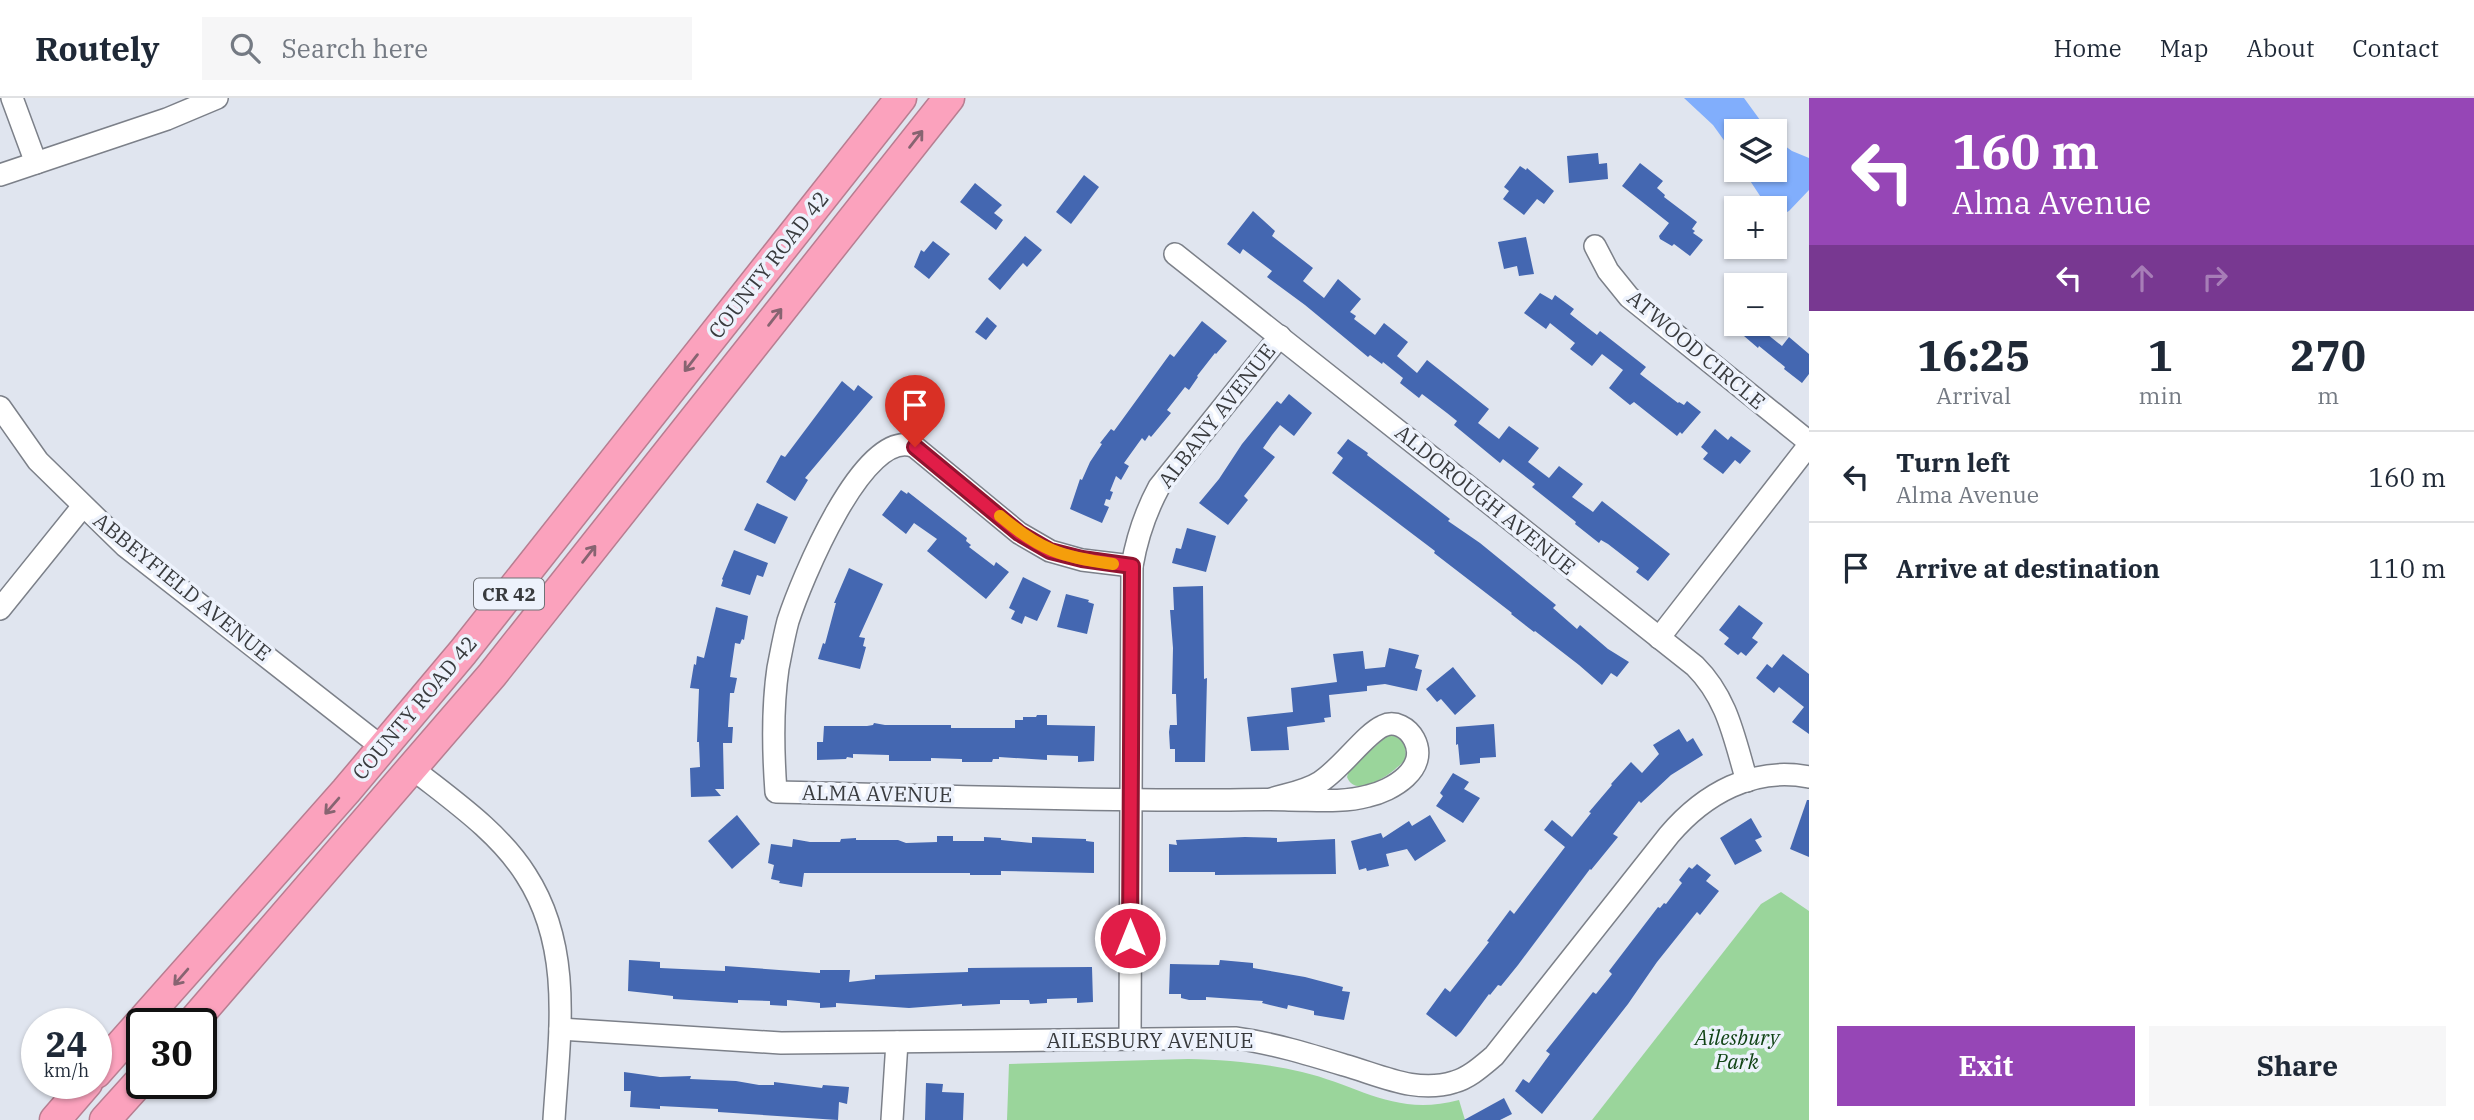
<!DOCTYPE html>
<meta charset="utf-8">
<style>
:root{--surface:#fff;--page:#f6f6f7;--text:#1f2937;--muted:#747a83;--line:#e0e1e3;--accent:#9646b6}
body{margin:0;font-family:"IBM Plex Serif",serif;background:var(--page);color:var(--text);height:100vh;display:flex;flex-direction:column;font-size:26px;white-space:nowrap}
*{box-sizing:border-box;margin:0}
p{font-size:23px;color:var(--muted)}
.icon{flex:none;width:38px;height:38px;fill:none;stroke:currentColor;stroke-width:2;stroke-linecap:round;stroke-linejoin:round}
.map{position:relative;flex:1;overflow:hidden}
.sheet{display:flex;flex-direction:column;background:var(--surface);width:665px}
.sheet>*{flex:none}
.hud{background:#9646b6;color:#fff;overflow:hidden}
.fabs{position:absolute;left:1724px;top:21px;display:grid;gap:14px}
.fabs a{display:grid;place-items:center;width:63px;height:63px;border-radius:0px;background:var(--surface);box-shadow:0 2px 5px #0004;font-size:35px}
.speed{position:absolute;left:21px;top:910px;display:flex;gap:14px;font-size:35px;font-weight:700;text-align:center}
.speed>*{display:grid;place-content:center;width:91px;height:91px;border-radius:50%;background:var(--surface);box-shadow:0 2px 5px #0004;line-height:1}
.speed small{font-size:18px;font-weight:400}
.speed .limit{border:4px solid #111;border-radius:10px;background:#fff;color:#111}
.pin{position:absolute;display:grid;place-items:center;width:60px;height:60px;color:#fff;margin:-72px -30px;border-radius:50% 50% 50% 0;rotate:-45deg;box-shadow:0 0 7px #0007}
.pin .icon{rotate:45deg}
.me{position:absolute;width:77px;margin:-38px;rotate:0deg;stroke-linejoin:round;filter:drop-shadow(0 0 5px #0008)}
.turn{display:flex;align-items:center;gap:24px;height:147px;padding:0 28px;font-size:32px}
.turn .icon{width:91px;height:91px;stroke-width:2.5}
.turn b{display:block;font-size:49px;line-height:60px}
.lanes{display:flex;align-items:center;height:66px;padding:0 28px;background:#0003;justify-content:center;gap:35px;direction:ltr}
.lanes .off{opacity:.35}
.eta{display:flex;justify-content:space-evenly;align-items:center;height:119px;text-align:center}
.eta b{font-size:42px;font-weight:700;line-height:49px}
.primary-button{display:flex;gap:14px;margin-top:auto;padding:14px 28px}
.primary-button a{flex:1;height:80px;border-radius:0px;background:var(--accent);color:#fff;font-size:28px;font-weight:700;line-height:80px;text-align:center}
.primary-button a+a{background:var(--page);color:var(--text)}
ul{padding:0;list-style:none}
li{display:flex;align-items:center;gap:21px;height:91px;padding:0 28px;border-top:2px solid var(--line)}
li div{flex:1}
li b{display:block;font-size:26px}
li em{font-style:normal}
header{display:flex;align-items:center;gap:42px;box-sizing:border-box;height:98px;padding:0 35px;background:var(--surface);border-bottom:2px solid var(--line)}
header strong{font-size:33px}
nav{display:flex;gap:38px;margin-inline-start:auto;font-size:24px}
.search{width:490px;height:63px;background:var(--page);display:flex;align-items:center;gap:18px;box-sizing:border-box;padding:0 24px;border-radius:0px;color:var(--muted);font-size:26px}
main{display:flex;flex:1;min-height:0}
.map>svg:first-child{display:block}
.green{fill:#9ad59b}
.water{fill:#81aefc}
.building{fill:#4467b1}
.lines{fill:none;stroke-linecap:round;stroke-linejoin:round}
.minor-casing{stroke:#7c8089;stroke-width:24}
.highway-casing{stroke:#b77e91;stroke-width:33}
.minor{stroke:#fff;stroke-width:21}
.highway{stroke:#fba2bd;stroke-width:30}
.oneway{stroke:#876471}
.route-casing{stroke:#92132f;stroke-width:18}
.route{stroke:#e11d48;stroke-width:12}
.slow{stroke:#f59e0b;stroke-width:12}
.labels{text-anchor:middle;stroke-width:7;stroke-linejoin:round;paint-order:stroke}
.shield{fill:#edf2fc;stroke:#6f7277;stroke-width:2}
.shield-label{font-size:19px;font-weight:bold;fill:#393b3e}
.street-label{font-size:21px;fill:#393b3e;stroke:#edf2fc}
.park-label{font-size:21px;font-style:italic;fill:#104315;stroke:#edf2fc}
</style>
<header>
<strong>Routely</strong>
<div class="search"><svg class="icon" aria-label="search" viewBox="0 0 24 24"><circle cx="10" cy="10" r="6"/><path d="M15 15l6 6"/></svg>Search here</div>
<nav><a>Home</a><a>Map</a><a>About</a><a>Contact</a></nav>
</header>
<main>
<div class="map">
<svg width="1809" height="1022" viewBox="0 0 1809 1022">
<rect width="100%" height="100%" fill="#e0e5ef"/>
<g class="green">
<path d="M1388 637C1402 638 1408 648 1405 662 1394 674 1356 703 1347 679L1349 672Z"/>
<path d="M1781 794 1809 813V1022H1592L1761 806Z"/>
<path d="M1188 961C1227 962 1264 965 1302 974 1361 988 1395 1019 1459 1002L1465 1022H1007L1009 966Z"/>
</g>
<g class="water">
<path d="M1684 0H1744L1768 33H1736V59L1713 27Z"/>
<path d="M1775 41 1792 53 1809 60V92L1789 113 1779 118 1775 116 1774 110H1768L1743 72H1774Z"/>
</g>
<g class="building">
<path d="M1598 55 1599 66 1607 65 1608 81 1569 85 1567 58Z"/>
<path d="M1640 65 1663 83 1657 90 1665 97 1664 99 1697 124 1692 131 1695 133 1693 135 1703 142 1690 158 1674 146 1672 148 1660 141 1659 138 1669 125 1622 88Z"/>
<path d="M1520 68 1526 72 1527 70 1554 93 1544 106 1537 101 1524 117 1503 101 1509 93 1504 89Z"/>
<path d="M1084 77 1099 89 1071 126 1056 114Z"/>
<path d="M975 85 1002 107 994 115 1003 122 996 132 960 104Z"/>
<path d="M1253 113 1275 133 1272 138 1313 170 1303 183 1324 200 1338 181 1361 201 1350 214 1356 218 1354 221 1375 237 1384 225 1408 244 1397 258 1417 275 1427 262 1489 311 1478 325 1499 341 1509 328 1539 350 1528 364 1549 380 1559 368 1583 386 1572 399 1593 414 1602 403 1670 456 1648 483 1636 474 1639 470 1608 446 1601 442 1599 445 1575 426 1576 424 1532 389 1535 386 1503 361 1500 365 1460 332 1454 327 1457 323 1447 315 1422 296 1419 300 1400 285 1403 280 1383 264 1382 266 1370 257 1368 259 1305 207 1267 179 1272 173 1243 151 1240 156 1227 146Z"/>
<path d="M1025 138 1042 152 1027 169 1023 165 1000 192 988 181Z"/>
<path d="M1526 139 1534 176 1519 178 1517 168 1504 171 1498 144Z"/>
<path d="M933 143 950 156 929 181 914 169 921 152 924 154Z"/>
<path d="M1540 195 1552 202 1555 197 1574 211 1570 216 1597 237 1600 233 1646 269 1640 276 1678 305 1679 304 1684 307 1687 303 1701 314 1682 336 1680 334 1677 338 1634 304 1630 307 1609 290 1623 272 1602 256 1592 268 1570 251 1575 245 1550 225 1546 231 1524 215Z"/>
<path d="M987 219 997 228 986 242 975 234Z"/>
<path d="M1202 223 1227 243 1216 256 1215 255 1197 278 1198 279 1189 292 1185 289 1167 312 1171 315 1151 339 1149 337 1145 343 1142 340 1124 365 1129 368 1121 382 1116 378 1110 393 1113 394 1110 402 1106 401 1104 407 1109 409 1102 425 1070 411 1080 381 1082 382 1090 364 1102 346 1100 345 1111 331 1114 333 1170 256 1174 259Z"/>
<path d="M1730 226H1767L1762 232 1782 248 1789 239 1809 256V276L1802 285 1784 271 1785 269 1759 248 1758 250Z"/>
<path d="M842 283 854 293 858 287 873 299 805 380 808 382 795 403 766 384 781 357 785 359Z"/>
<path d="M1289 296 1312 315 1294 338 1280 327 1272 337 1263 350 1275 359 1244 398 1248 402 1228 427 1199 405 1219 381 1242 346 1277 303 1281 306Z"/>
<path d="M1715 331 1728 342 1731 338 1751 353 1740 366 1735 362 1723 376 1703 361 1708 355 1701 349Z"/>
<path d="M1348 341 1368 355 1367 357 1450 421 1448 423 1480 445 1556 507 1553 510 1577 531 1580 527 1608 551 1629 564 1617 579 1611 575 1602 587 1579 567 1535 533 1534 534 1511 516 1512 515 1434 455 1435 453 1332 375 1343 360 1337 355Z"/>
<path d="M901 392 907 396 908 394 967 440 966 443 971 447 969 449 994 468 996 464 1009 474 986 501 927 453 937 441 914 425 906 436 882 417Z"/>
<path d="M757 405 788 419 775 446 744 432Z"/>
<path d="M1187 430 1216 438 1206 474 1172 465 1176 450 1181 451Z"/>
<path d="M734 452 768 465 763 479 757 477 750 497 721 488 723 482 722 481Z"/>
<path d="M849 470 883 486 859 539 865 540 863 548 866 549 860 571 818 561 823 545 825 546 836 505H834Z"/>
<path d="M1023 479 1051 493 1037 523 1025 518 1022 526 1011 521 1015 513 1009 510Z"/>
<path d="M1203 488 1204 581 1207 580 1205 664H1175V651H1170L1169 634 1170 627H1177L1176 596H1172L1173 550 1170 512H1174L1173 489Z"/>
<path d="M1066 496 1089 502 1088 504 1094 506 1087 536 1057 529Z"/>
<path d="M1739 507 1763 525 1752 540 1758 544 1746 558 1741 554 1738 557 1724 546 1729 540 1719 532Z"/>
<path d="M716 509 748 518 744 542 742 541 740 546 735 545 730 579 737 580 734 595H730L728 629H733L732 645H723L724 691H715L721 698 691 699 690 670 700 669 699 644H697L699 591 690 590 694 566 696 567 697 558 704 560Z"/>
<path d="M1389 550 1419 557 1415 570 1422 572 1417 593 1385 586 1367 588V593L1329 597 1331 619 1324 620 1325 624 1287 629 1289 652 1251 653 1247 619 1293 614 1291 590 1337 584 1333 556 1363 553 1365 571 1385 569Z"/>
<path d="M1783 556 1809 576V636L1792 624 1804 609 1779 589 1774 595 1756 580 1767 566 1772 570Z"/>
<path d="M1453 569 1476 598 1455 617 1441 601 1437 604 1426 591Z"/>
<path d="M1037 617H1047V627L1095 628 1094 663 1078 664V658L1047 657V662L999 659V661H993L992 664H962V661L931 660V663H889V657L853 656V660L847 659 846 661 817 662V644H823L824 628H867L873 627 874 625 885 627H951V630H1015V622H1023V619H1036Z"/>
<path d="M1494 626 1496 659 1480 660V665L1460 667 1458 646 1456 647V629Z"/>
<path d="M1679 631 1687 644 1693 640 1703 657 1671 677 1641 705 1639 703 1613 736 1618 739 1591 772 1590 771 1518 867 1501 888 1498 887 1490 897 1489 896 1461 934 1456 939 1426 916 1445 890 1450 894 1489 844 1487 843 1510 812 1514 816 1565 749 1544 732 1552 722 1572 739 1591 715 1589 714 1612 687 1611 686 1631 664 1642 675 1659 656 1653 647Z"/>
<path d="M1453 675 1469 684 1464 691 1480 700 1463 725 1436 708 1443 698 1440 695Z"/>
<path d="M1807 702H1809V759L1790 751Z"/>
<path d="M737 717 760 746 732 771 708 743Z"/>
<path d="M1430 717 1446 743 1415 763 1407 751 1386 756 1389 768 1367 773 1366 770 1359 772 1351 743 1381 735 1383 740 1409 723 1412 728Z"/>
<path d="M1751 720 1762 739 1755 742 1762 753 1735 767 1720 740Z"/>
<path d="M937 738H953V743H984V739L1001 740V742L1032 745V739L1086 741V743L1094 744V775L1001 773V777H970V775H804L802 789 779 785 780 783 771 781 774 767 768 765 771 746 792 749 793 741 810 744H840L841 741 856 740V742H898L906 745 937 744Z"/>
<path d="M1245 739 1277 740V744L1335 741 1336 776 1215 777V774H1169V746L1177 747 1176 742Z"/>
<path d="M1697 766 1711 777 1706 783 1719 793 1700 817 1697 814 1657 864 1628 906 1542 1016 1515 993 1523 981 1529 985 1550 956 1546 953 1593 894 1596 896 1612 876 1609 873 1658 809 1660 810 1664 805 1666 806 1682 785 1679 782 1689 769 1692 771Z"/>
<path d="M629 862 660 864V870L725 873V868L820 875V872H850L849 884 875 881V877L968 874V870L1092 869 1093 904 1077 905V900L1047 901V905L1030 906 1029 902H1000V906L962 908V906L909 910 836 905V909L820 910V905L787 902V908L770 907V903L738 902V905L673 901V898L628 893Z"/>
<path d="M1220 862 1253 865V870L1305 879 1343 889 1342 893 1350 894 1344 922 1314 917V913L1288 907 1287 911 1262 905 1263 903 1206 899V902H1189L1181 900V896H1169L1170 866 1219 867Z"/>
<path d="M624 974 660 979 691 978 690 981 736 983 759 987H774V984L822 990 823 987 849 989 847 1006 839 1004 838 1022 718 1014V1011L660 1008V1011L630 1009 631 993H624Z"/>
<path d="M926 985 943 986 942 994 964 995 963 1022H925Z"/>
<path d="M1504 1000 1512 1016 1500 1022H1464Z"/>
</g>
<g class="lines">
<defs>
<g id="minor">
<path d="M12 0 36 65"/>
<path d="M0 77 167 21 217 0"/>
<path d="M1595 148 1608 173 1629 199 1809 344"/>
<path d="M1175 156 1695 568C1728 601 1734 640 1747 683"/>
<path d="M0 309 38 363 125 448 383 650"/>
<path d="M1132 468 1082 462 1050 453 1019 435 915 349C864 326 800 486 788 523 784 538 781 555 778 570 772 611 773 653 776 694 924 697 1072 703 1220 702 1243 702 1266 701 1289 702 1315 702 1342 705 1368 698 1391 693 1430 671 1414 641 1408 630 1395 622 1383 628 1365 636 1342 670 1320 684 1306 693 1287 696 1271 701"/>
<path d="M0 511 83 408"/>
<path d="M1659 540 1809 347"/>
<path d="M413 671C452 702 499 734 526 777 574 851 559 939 554 1022"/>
<path d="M560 931 781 945 1235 940C1272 945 1308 956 1344 967 1380 977 1416 996 1454 984 1469 980 1482 968 1494 958L1669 737C1704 696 1753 668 1809 679"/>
<path d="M1130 941 1132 468C1137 439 1145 415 1159 389L1280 238"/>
<path d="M892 1022 897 944"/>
</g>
<g id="highway">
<path d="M191 926 492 577 949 0"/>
<path d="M96 975 346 693 463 554 901 0"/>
<path d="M55 1022 87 985"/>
<path d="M105 1022 142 981"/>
</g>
</defs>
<use href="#minor" class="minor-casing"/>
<use href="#highway" class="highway-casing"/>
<use href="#minor" class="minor"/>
<use href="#highway" class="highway"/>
</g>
<defs><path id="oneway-shaft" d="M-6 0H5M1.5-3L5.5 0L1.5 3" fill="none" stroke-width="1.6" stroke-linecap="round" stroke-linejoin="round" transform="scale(1.75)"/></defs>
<g class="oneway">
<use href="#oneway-shaft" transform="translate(916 41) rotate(-52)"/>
<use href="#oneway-shaft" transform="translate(775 219) rotate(-52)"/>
<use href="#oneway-shaft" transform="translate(691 265) rotate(128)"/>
<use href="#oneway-shaft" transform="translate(589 456) rotate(-52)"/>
<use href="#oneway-shaft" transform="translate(332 708) rotate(131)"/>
<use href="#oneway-shaft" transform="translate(181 879) rotate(131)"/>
</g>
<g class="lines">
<defs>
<path id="route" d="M915 349 1019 435 1050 453 1082 461 1132 468 1130 840"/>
</defs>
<use href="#route" class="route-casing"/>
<use href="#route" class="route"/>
<path class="slow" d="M1000 418C1040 452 1061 459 1113 466"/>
</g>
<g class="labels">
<rect class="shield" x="474" y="480.5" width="70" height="31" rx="5"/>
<g class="shield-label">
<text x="509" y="503">CR 42</text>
</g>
<g class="street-label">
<text transform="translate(769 167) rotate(-52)" y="7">COUNTY ROAD 42</text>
<text transform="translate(1696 252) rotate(40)" y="7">ATWOOD CIRCLE</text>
<text transform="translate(1217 318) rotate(-52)" y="7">ALBANY AVENUE</text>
<text transform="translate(1485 402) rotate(39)" y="7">ALDOROUGH AVENUE</text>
<text transform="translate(182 489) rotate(39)" y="7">ABBEYFIELD AVENUE</text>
<text transform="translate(415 610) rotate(-50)" y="7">COUNTY ROAD 42</text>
<text transform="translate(877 696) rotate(1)" y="7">ALMA AVENUE</text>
<text x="1150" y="950">AILESBURY AVENUE</text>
</g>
<g class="park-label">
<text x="1737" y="947">Ailesbury<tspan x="1737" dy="24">Park</tspan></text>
</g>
</g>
</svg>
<div class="fabs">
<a><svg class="icon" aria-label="layers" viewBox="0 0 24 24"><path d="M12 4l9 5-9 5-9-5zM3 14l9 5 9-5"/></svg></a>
<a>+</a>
<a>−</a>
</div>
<div class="speed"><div>24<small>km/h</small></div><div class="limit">30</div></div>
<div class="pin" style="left:915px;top:349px;background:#d93025"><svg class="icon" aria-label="arrive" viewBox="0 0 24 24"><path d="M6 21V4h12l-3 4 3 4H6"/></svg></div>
<svg class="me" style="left:1130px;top:840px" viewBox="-20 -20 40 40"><circle r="17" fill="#e11d48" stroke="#fff" stroke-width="3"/><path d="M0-11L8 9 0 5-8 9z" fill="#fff"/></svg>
</div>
<section class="sheet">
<div class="hud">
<div class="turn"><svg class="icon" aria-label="left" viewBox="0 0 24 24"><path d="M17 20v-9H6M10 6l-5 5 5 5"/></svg><div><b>160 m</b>Alma Avenue</div></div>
<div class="lanes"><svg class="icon" aria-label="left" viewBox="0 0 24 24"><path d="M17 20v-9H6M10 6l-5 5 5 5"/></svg><svg class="icon off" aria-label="ahead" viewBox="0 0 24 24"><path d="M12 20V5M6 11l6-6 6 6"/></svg><svg class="icon off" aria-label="right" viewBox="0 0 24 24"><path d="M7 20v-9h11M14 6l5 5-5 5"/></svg></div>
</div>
<div class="eta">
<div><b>16:25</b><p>Arrival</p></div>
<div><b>1</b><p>min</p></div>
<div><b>270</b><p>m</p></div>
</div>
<ul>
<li><svg class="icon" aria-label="left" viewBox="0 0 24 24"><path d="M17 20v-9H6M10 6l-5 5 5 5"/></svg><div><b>Turn left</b><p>Alma Avenue</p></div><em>160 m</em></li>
<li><svg class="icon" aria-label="arrive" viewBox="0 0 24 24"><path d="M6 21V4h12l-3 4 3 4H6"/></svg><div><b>Arrive at destination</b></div><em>110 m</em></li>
</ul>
<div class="primary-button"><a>Exit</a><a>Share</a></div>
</section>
</main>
